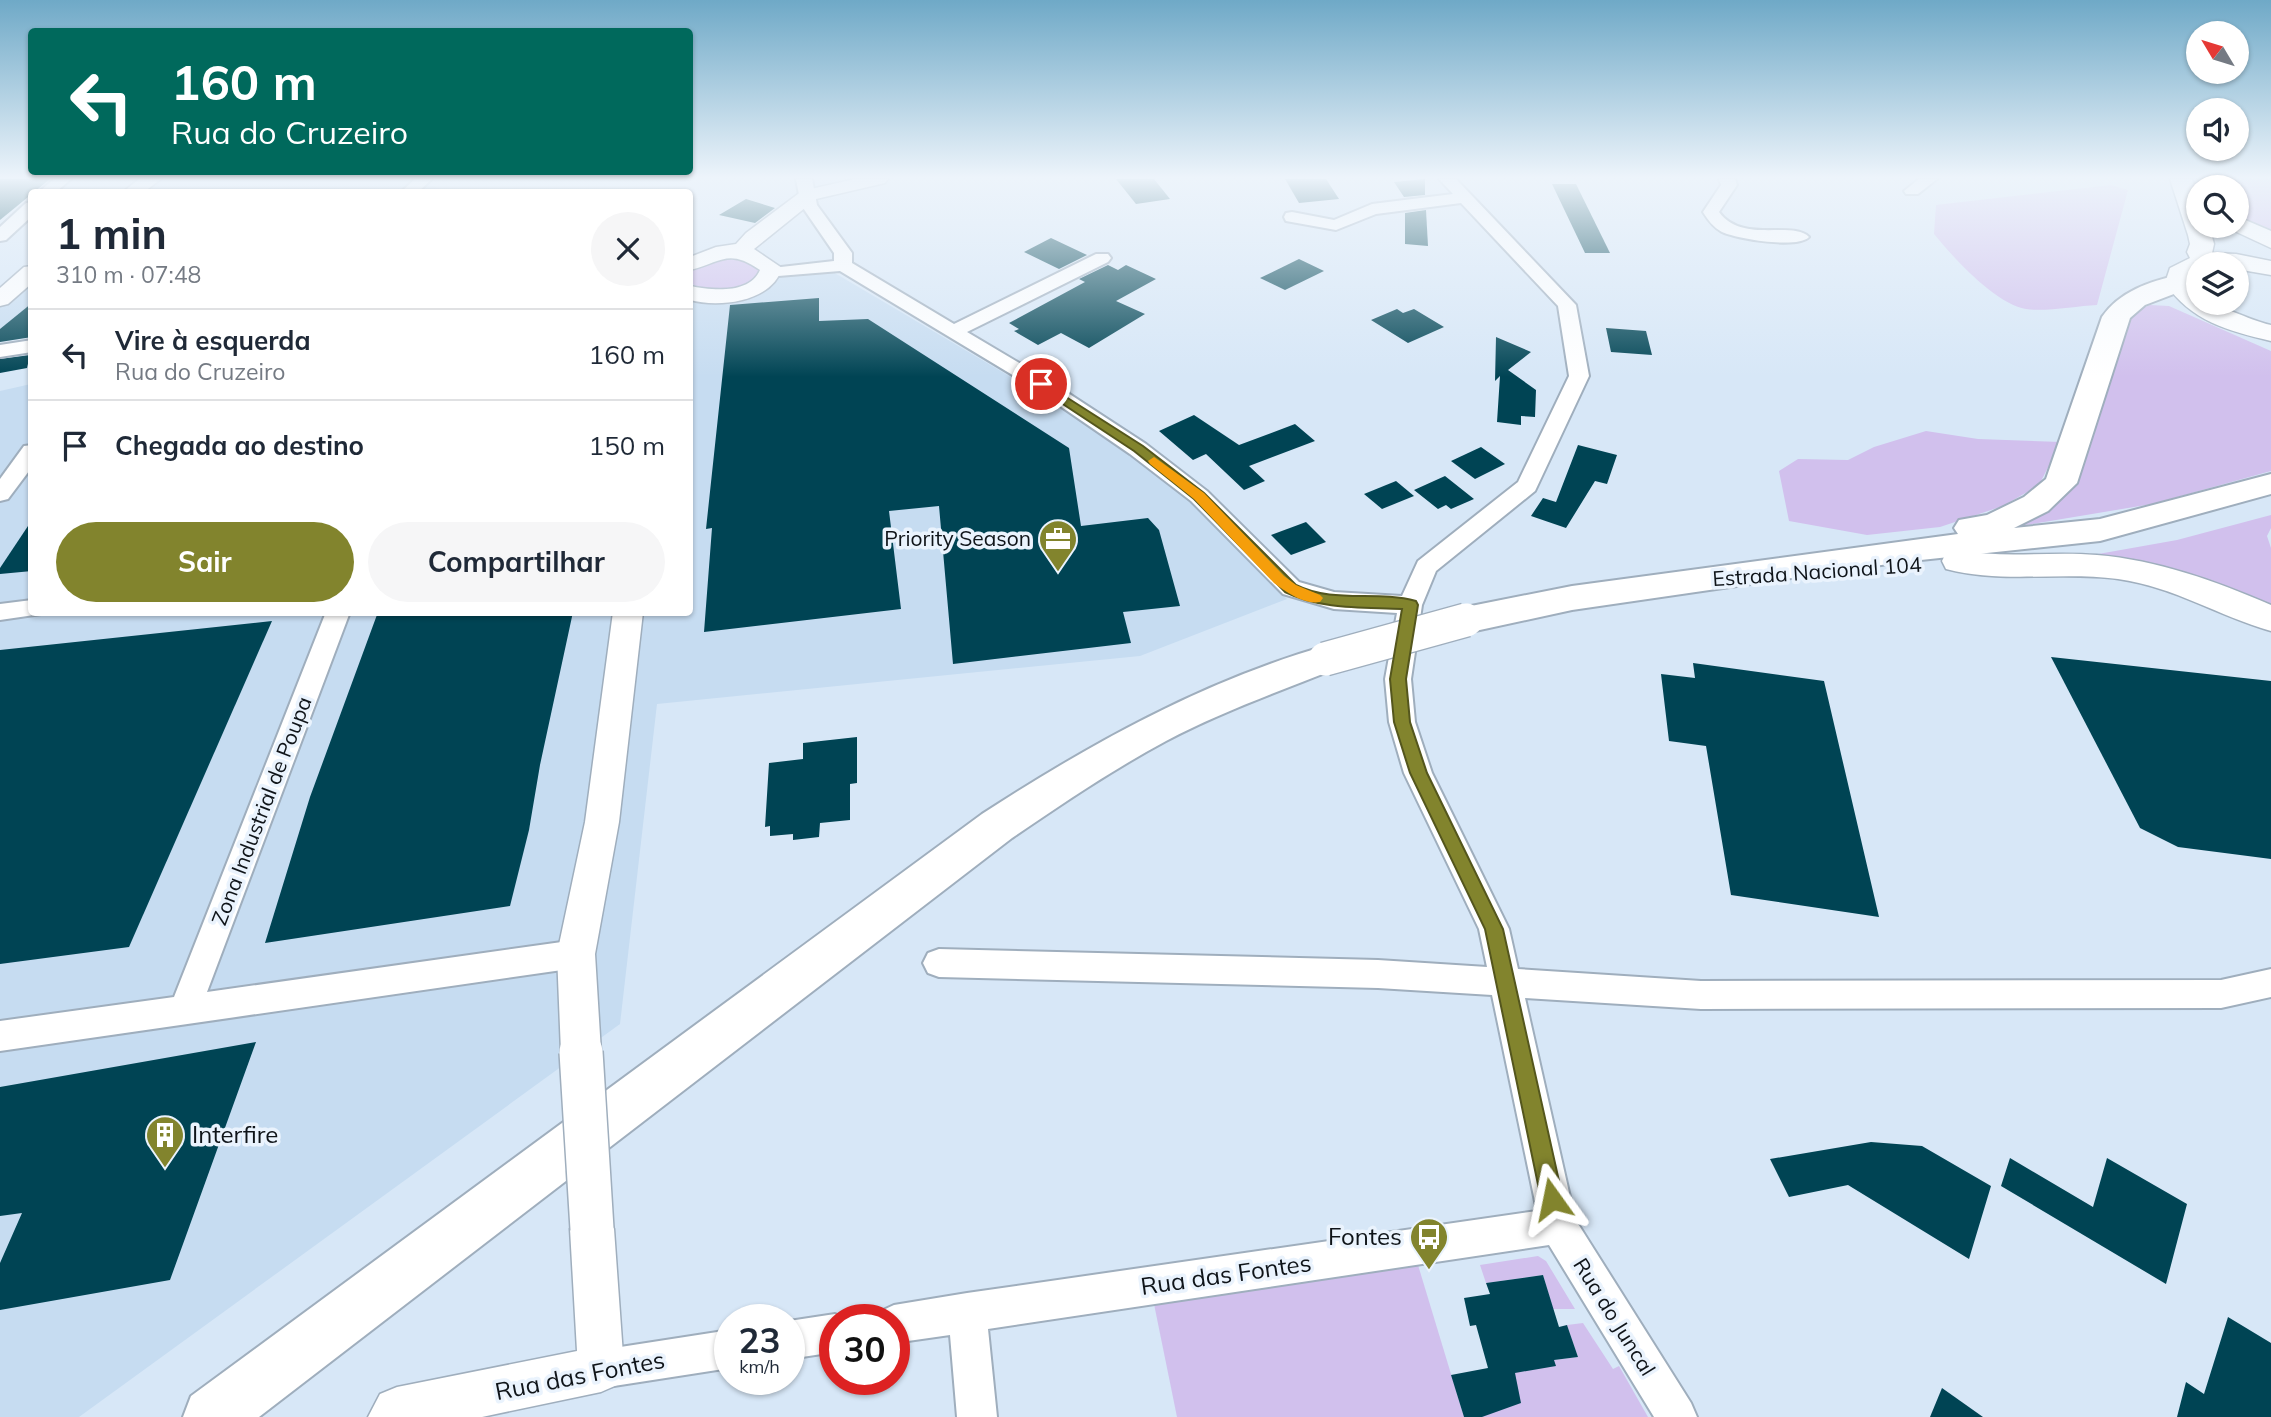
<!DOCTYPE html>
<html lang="pt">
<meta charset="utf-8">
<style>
:root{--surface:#fff;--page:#f6f6f7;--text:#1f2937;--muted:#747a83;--line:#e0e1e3;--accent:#82842d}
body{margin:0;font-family:Mulish,sans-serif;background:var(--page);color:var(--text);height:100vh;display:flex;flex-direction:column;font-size:26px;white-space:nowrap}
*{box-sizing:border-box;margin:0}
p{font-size:23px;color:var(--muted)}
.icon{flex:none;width:38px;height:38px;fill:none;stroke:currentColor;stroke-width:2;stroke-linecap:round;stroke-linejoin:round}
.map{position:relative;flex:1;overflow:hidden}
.panel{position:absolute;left:28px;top:189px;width:665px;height:427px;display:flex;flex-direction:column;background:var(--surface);border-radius:7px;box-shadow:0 2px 5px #0004}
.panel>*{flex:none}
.banner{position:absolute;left:28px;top:28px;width:665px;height:147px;border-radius:7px;box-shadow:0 2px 5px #0004;background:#00695c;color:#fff;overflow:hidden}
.needle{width:46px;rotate:308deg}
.tools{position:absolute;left:2186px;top:21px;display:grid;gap:14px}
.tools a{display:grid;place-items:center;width:63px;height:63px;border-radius:50%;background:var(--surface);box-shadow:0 2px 5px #0004;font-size:35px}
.speed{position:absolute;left:714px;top:1304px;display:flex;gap:14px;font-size:35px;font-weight:700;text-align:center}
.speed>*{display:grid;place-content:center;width:91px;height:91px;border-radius:50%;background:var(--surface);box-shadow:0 2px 5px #0004;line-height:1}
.speed small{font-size:18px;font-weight:400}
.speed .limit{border:10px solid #d22;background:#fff;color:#111}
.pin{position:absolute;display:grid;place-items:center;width:60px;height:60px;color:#fff;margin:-30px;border:4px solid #fff;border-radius:50%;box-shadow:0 2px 7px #0007}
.me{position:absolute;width:77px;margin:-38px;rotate:348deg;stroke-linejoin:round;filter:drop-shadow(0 0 5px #0008)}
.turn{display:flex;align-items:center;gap:24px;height:147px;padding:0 28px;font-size:32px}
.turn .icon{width:91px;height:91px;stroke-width:2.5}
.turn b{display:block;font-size:49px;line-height:60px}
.round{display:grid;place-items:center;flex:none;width:74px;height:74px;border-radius:37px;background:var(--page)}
.summary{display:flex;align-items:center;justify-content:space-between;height:119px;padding:0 28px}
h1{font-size:42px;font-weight:700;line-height:52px}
.action{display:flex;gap:14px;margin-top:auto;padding:14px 28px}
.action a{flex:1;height:80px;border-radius:42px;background:var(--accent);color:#fff;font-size:28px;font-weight:700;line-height:80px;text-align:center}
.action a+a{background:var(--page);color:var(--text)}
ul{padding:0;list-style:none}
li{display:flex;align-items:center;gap:21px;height:91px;padding:0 28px;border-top:2px solid var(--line)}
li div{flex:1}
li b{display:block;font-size:26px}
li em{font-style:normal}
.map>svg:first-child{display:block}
.built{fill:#c6dcf1}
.green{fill:#d1c0ed}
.building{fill:#004454}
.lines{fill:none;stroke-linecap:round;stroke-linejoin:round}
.minor-casing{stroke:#9faebd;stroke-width:4}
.tertiary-casing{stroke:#9faebd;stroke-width:3}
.secondary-casing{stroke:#9faebd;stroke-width:3}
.primary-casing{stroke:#9faebd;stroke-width:4}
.minor{fill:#fff;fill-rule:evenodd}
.tertiary{fill:#fff;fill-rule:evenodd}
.secondary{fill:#fff;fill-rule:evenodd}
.primary{fill:#fff;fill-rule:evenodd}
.tertiary-bridge-casing{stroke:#9faebd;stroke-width:46;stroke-linecap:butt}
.primary-bridge-casing{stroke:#9faebd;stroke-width:36;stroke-linecap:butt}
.tertiary-bridge{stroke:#fff;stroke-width:43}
.primary-bridge{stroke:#fff;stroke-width:33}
.route{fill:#82842d;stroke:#54561d;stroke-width:2}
.slow{fill:#f59e0b}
.labels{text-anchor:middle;stroke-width:7;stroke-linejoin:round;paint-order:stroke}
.poi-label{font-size:21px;fill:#0f1419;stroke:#eaf3fd;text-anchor:end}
.street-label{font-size:21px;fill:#0f1419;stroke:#eaf3fd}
.near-poi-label{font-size:24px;fill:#0f1419;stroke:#eaf3fd;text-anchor:start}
.near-street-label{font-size:24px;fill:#0f1419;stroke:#eaf3fd}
</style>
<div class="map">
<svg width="2271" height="1417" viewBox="0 0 2271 1417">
<rect width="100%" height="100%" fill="#d7e7f7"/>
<g class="built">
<path d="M145 179H413L449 192H127Z"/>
<path d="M31 268V334L0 336V293Z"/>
<path d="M833 272 1070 412 1179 491 1287 599 1140 656 657 704 620 1024 79 1417H0V391L31 384 32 612H690V279Z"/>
</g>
<g class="green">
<path d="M2224 179H2271V234L2255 227 2237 213 2236 187H2227Z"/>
<path d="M2111 185 2128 190 2097 305C2076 306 2045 312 2026 309 1995 304 1953 257 1934 234L1936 205Z"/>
<path d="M737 255 762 270 756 280 719 293 703 291 690 282 692 269Z"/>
<path d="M2150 305 2169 306 2271 351V471L2152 504 2008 528 2032 518 2121 321 2135 311Z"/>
<path d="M1926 431 1978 439 2061 442 2039 485 2003 506 1940 527 1867 535 1789 521 1779 471 1798 459 1848 460 1874 447Z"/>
<path d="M2271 515V528L2267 536 2271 548V612L2087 556 2177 540Z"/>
<path d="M1538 1256 1546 1261 1575 1309H1553L1543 1275 1486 1283 1480 1265Z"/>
<path d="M1418 1265 1464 1417H1177L1154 1304Z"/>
<path d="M1583 1323 1613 1369 1619 1366 1648 1417H1482L1515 1373 1554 1360 1578 1357 1567 1325Z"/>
</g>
<g class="building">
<path d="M0 179H50L0 220Z"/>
<path d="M1116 179H1154L1170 199 1136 204Z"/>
<path d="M1285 179H1326L1339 199 1299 203Z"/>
<path d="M1425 179V195L1404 197 1394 182Z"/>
<path d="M1552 184H1576L1610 253H1585Z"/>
<path d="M746 199 775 208 755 223 719 215Z"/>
<path d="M1426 210 1428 246 1405 244V213Z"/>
<path d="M1051 238 1087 255 1059 269 1024 252Z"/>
<path d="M1299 259 1324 271 1285 290 1260 278Z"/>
<path d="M1108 265 1118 270 1126 265 1156 279 1116 301 1145 314 1089 348 1061 333 1038 345 1014 331 1019 329 1009 323 1085 282 1079 279Z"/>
<path d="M819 298V321L868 319 1069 448 1081 526 1148 518 1159 530 1180 606 1123 612 1131 643 953 664 939 506 889 511 901 609 704 632 712 528 706 529 730 305Z"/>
<path d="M32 303V337L0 342V329Z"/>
<path d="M1397 309 1403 313 1414 309 1444 327 1408 343 1371 320Z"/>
<path d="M1606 328 1646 331 1652 355 1611 352Z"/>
<path d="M1496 337 1531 352 1508 370 1536 390 1535 417 1521 416V425L1497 422 1500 376 1495 381Z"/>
<path d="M30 355 27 368 0 373V359Z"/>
<path d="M1194 415 1239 445 1295 424 1315 441 1249 466 1265 481 1244 490 1206 454 1193 460 1159 431Z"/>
<path d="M1578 445 1617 455 1607 484 1595 481 1566 528 1531 516 1543 498 1556 502Z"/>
<path d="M1481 447 1505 464 1475 479 1451 461Z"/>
<path d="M1445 476 1474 499 1451 509 1446 505 1438 509 1414 490Z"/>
<path d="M1396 481 1414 496 1382 509 1364 494Z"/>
<path d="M32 520V571L0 574V568Z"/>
<path d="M1306 522 1326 542 1291 555 1271 535Z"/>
<path d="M378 612H573L540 765 529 830 510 906 265 943 310 797Z"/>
<path d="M272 621 129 947 0 964V650Z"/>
<path d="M2051 657 2271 681V859L2178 847 2140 828Z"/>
<path d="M1693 663 1824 681 1879 917 1731 895 1706 746 1669 741 1661 674 1695 678Z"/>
<path d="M857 737V783L850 784V820L820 823 819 837 793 840V834L770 836V826L765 827 769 763 803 759V743Z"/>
<path d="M256 1042 170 1280 0 1310V1263L22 1213 0 1216V1087Z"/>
<path d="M1871 1142 1922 1146 1991 1186 1969 1259 1848 1185 1789 1197 1770 1159Z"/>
<path d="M2010 1158 2093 1207 2107 1158 2187 1204 2166 1284 2001 1186Z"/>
<path d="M1543 1275 1559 1327 1567 1325 1578 1357 1554 1360 1556 1366 1515 1373 1521 1403 1482 1417H1464L1451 1375 1488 1368 1476 1325 1470 1326 1464 1298 1490 1294 1486 1283Z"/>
<path d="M2228 1317 2271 1343V1417H2177L2186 1382 2204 1394Z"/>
<path d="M1942 1388 1983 1417H1930Z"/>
</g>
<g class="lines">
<defs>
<g id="minor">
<path d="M54 179H71L56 192H39Z"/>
<path d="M415 179H432L418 192H401Z"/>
<path d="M796 179H812L817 205 852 253V263L954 324 1096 254H1108L1111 258 1108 262 967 332 1048 380 1146 444 1207 491 1299 582 1334 592 1402 596 1418 561 1518 482 1569 376 1558 306 1461 203 1376 214 1336 230 1286 221 1284 217 1286 213 1292 212 1334 220 1372 204 1453 194 1439 179H1456L1576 305 1589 376 1535 491 1436 571 1422 605 1411 679 1415 722 1432 773 1509 929 1518 969 1701 981 2221 980 2271 969V997L2221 1008 1701 1009 1525 998 1575 1219 1691 1403 1697 1417H1654L1549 1245 988 1329 997 1417H957L950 1335 894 1343V1320H877L881 1311 894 1305 967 1293 1537 1211 1492 995 1378 988 939 977 928 973 923 963 928 953 939 949 1378 960 1487 967 1479 929 1404 773 1389 722 1385 679 1397 613 1334 609 1283 594 1191 501 1130 454 1034 388 840 271 766 277 763 273 772 268 834 261V253L801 205Z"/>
<path d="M1719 179H1735L1737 185 1719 212C1742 244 1792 220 1809 237 1798 249 1737 239 1722 232 1713 227 1708 220 1703 212L1721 185Z"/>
<path d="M1919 179H1937L1918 194H1906L1904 191Z"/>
<path d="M32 202V216L6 240 0 241V227L26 203Z"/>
<path d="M32 340V352L0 357V345Z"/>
<path d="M32 445V467L8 499 0 501V479L24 446Z"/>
<path d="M32 600V612L41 614 0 620V604Z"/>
<path d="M326 612H350L207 992 576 940 587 944 591 954 587 964 576 968 0 1051V1021L174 997Z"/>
<path d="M835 1314 848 1320H835V1352L789 1359V1321Z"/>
<path d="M730 1330V1368L601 1388 587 1383 582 1369 587 1355 601 1350Z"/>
</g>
<g id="tertiary">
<path d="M139 179H161L144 192H123Z"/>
<path d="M855 179H888L885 183 816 199 754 249 782 268C772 302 719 308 690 300V286C711 290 749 295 760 270 728 248 722 262 690 270V257L716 247 736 244 746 233 802 191Z"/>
<path d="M32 266V283L8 304 0 306V288L24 267Z"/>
<path d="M613 612H643L619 822 595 954 601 1052 595 1065 581 1070 567 1065 561 1052 557 954 585 822Z"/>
<path d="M592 1207 607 1214 614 1229 624 1369 617 1385 601 1392 482 1417H368L380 1394 397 1387 577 1351 570 1229 577 1214Z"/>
</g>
<g id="secondary">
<path d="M2170 179H2192L2198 195V226H2209L2214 244 2212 253 2236 254 2271 261V275L2236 269V264H2198V272L2191 276V283L2198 291V303C2221 303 2247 320 2271 325V341C2228 331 2191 321 2165 283L2170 268 2190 258 2187 252 2190 244 2188 235Z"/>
<path d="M2198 179H2220L2223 187H2201Z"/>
<path d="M2236 216 2271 231V248L2228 228 2226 226H2236Z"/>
<path d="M1958 550C2004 559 2050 551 2097 555 2157 560 2216 581 2271 605V631C2218 616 2175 587 2118 579 2061 571 2003 584 1946 569L1942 561 1946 553Z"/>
</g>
<g id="primary">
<path d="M2178 275 2187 277 2191 283 2187 289 2145 305 2130 318 2077 483 2048 511 2014 528 2100 519 2271 474V494L2100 541 1902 562 1572 610 1466 633 1453 629 1448 620 1453 611 1466 607 1572 586 1958 534 1954 528 1959 520 1987 515 2024 497 2046 479 2102 317C2120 291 2149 282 2178 275Z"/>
<path d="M1325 646 1338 650 1344 659 1338 668C1280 691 1221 712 1166 741 1112 770 1062 804 1012 838L259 1417H183L191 1396 982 814C1090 744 1201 682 1325 646Z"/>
</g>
</defs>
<use href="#minor" class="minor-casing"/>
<use href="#tertiary" class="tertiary-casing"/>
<use href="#secondary" class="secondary-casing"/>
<use href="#primary" class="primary-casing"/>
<use href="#minor" class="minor"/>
<use href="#tertiary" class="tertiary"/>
<use href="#secondary" class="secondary"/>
<use href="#primary" class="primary"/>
<defs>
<path id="tertiary-bridge" d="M581 1052 592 1229"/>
<path id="primary-bridge" d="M1325 659 1466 620"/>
</defs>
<use href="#tertiary-bridge" class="tertiary-bridge-casing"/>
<use href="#primary-bridge" class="primary-bridge-casing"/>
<use href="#tertiary-bridge" class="tertiary-bridge"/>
<use href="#primary-bridge" class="primary-bridge"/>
</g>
<linearGradient id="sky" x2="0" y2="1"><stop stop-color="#6fa9c7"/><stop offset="0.47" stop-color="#edf4fb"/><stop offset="1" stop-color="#edf4fb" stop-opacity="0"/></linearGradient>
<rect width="2271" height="377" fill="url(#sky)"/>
<path class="route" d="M1041 381 1143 446 1204 493 1296 585C1334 604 1376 590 1416 601L1418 605 1406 679 1410 722 1427 773 1503 929 1563 1199 1559 1207 1552 1210 1544 1207 1541 1199 1485 929 1410 773 1394 722 1390 679 1402 609C1363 607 1322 610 1285 592L1194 499 1134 451 1037 387V382Z"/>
<path class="slow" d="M1154 457 1204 493 1284 576 1296 585 1320 595 1323 598 1320 602C1305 605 1286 592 1274 583L1194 499 1150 464 1148 461Z"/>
<defs>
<symbol id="office-pin" viewBox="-11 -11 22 30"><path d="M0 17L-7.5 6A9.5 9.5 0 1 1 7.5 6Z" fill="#82842d" stroke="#eaf3fd"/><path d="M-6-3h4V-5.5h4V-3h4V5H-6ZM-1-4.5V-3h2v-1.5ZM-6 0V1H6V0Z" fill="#fff"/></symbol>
<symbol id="building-pin" viewBox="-11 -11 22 30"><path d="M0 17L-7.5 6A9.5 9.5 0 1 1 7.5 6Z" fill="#82842d" stroke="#eaf3fd"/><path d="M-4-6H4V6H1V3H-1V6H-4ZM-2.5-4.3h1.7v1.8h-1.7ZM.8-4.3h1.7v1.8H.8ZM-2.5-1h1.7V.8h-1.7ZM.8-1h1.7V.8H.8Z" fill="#fff"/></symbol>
<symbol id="bus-pin" viewBox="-11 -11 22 30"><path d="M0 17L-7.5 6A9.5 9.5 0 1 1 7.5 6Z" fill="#82842d" stroke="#eaf3fd"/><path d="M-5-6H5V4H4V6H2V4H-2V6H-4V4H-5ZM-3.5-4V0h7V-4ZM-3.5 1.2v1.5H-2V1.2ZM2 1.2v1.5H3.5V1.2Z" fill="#fff"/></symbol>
</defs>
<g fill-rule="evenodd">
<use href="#office-pin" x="1036" y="517" width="44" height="60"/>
<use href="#building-pin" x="143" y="1113" width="44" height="60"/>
<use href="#bus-pin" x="1407" y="1215" width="44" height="60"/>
</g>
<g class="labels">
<g class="poi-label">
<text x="1031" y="546">Priority Season</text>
</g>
<g class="street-label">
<text transform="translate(1817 572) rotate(-4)" y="7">Estrada Nacional 104</text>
<text transform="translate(262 811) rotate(-69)" y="7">Zona Industrial de Poupa</text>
<text transform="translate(1614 1317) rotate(58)" y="7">Rua do Juncal</text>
</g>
<g class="near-poi-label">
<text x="192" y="1143">Interfire</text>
<text x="1402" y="1245" text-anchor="end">Fontes</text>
</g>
<g class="near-street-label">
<text transform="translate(1226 1275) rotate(-8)" y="8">Rua das Fontes</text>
<text transform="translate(580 1376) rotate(-11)" y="8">Rua das Fontes</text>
</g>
</g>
</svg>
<div class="tools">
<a><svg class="needle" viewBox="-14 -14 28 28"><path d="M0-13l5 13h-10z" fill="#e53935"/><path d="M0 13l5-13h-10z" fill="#747a83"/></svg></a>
<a><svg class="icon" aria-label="sound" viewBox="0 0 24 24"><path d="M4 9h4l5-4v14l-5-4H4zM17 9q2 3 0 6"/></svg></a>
<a><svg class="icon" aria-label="search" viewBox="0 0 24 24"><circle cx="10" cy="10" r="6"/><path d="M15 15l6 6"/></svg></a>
<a><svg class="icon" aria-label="layers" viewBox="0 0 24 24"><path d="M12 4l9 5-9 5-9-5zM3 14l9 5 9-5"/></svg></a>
</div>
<div class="speed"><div>23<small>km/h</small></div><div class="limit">30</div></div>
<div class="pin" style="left:1041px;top:384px;background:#d93025"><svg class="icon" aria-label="arrive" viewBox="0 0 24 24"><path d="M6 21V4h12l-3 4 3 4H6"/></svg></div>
<svg class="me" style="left:1552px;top:1199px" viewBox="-20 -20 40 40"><path d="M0-17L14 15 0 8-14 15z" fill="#82842d" stroke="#fff" stroke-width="4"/></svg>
<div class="banner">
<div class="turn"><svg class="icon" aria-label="left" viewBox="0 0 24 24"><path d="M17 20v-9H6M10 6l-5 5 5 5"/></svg><div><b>160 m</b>Rua do Cruzeiro</div></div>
</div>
<section class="panel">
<div class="summary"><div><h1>1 min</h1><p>310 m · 07:48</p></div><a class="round"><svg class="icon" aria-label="close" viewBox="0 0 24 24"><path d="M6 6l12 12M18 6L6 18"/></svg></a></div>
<ul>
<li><svg class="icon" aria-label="left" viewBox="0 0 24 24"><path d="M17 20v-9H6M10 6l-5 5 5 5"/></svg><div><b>Vire à esquerda</b><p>Rua do Cruzeiro</p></div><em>160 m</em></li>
<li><svg class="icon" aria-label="arrive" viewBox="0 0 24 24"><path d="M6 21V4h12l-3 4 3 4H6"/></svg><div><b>Chegada ao destino</b></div><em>150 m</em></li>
</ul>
<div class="action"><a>Sair</a><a>Compartilhar</a></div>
</section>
</div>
